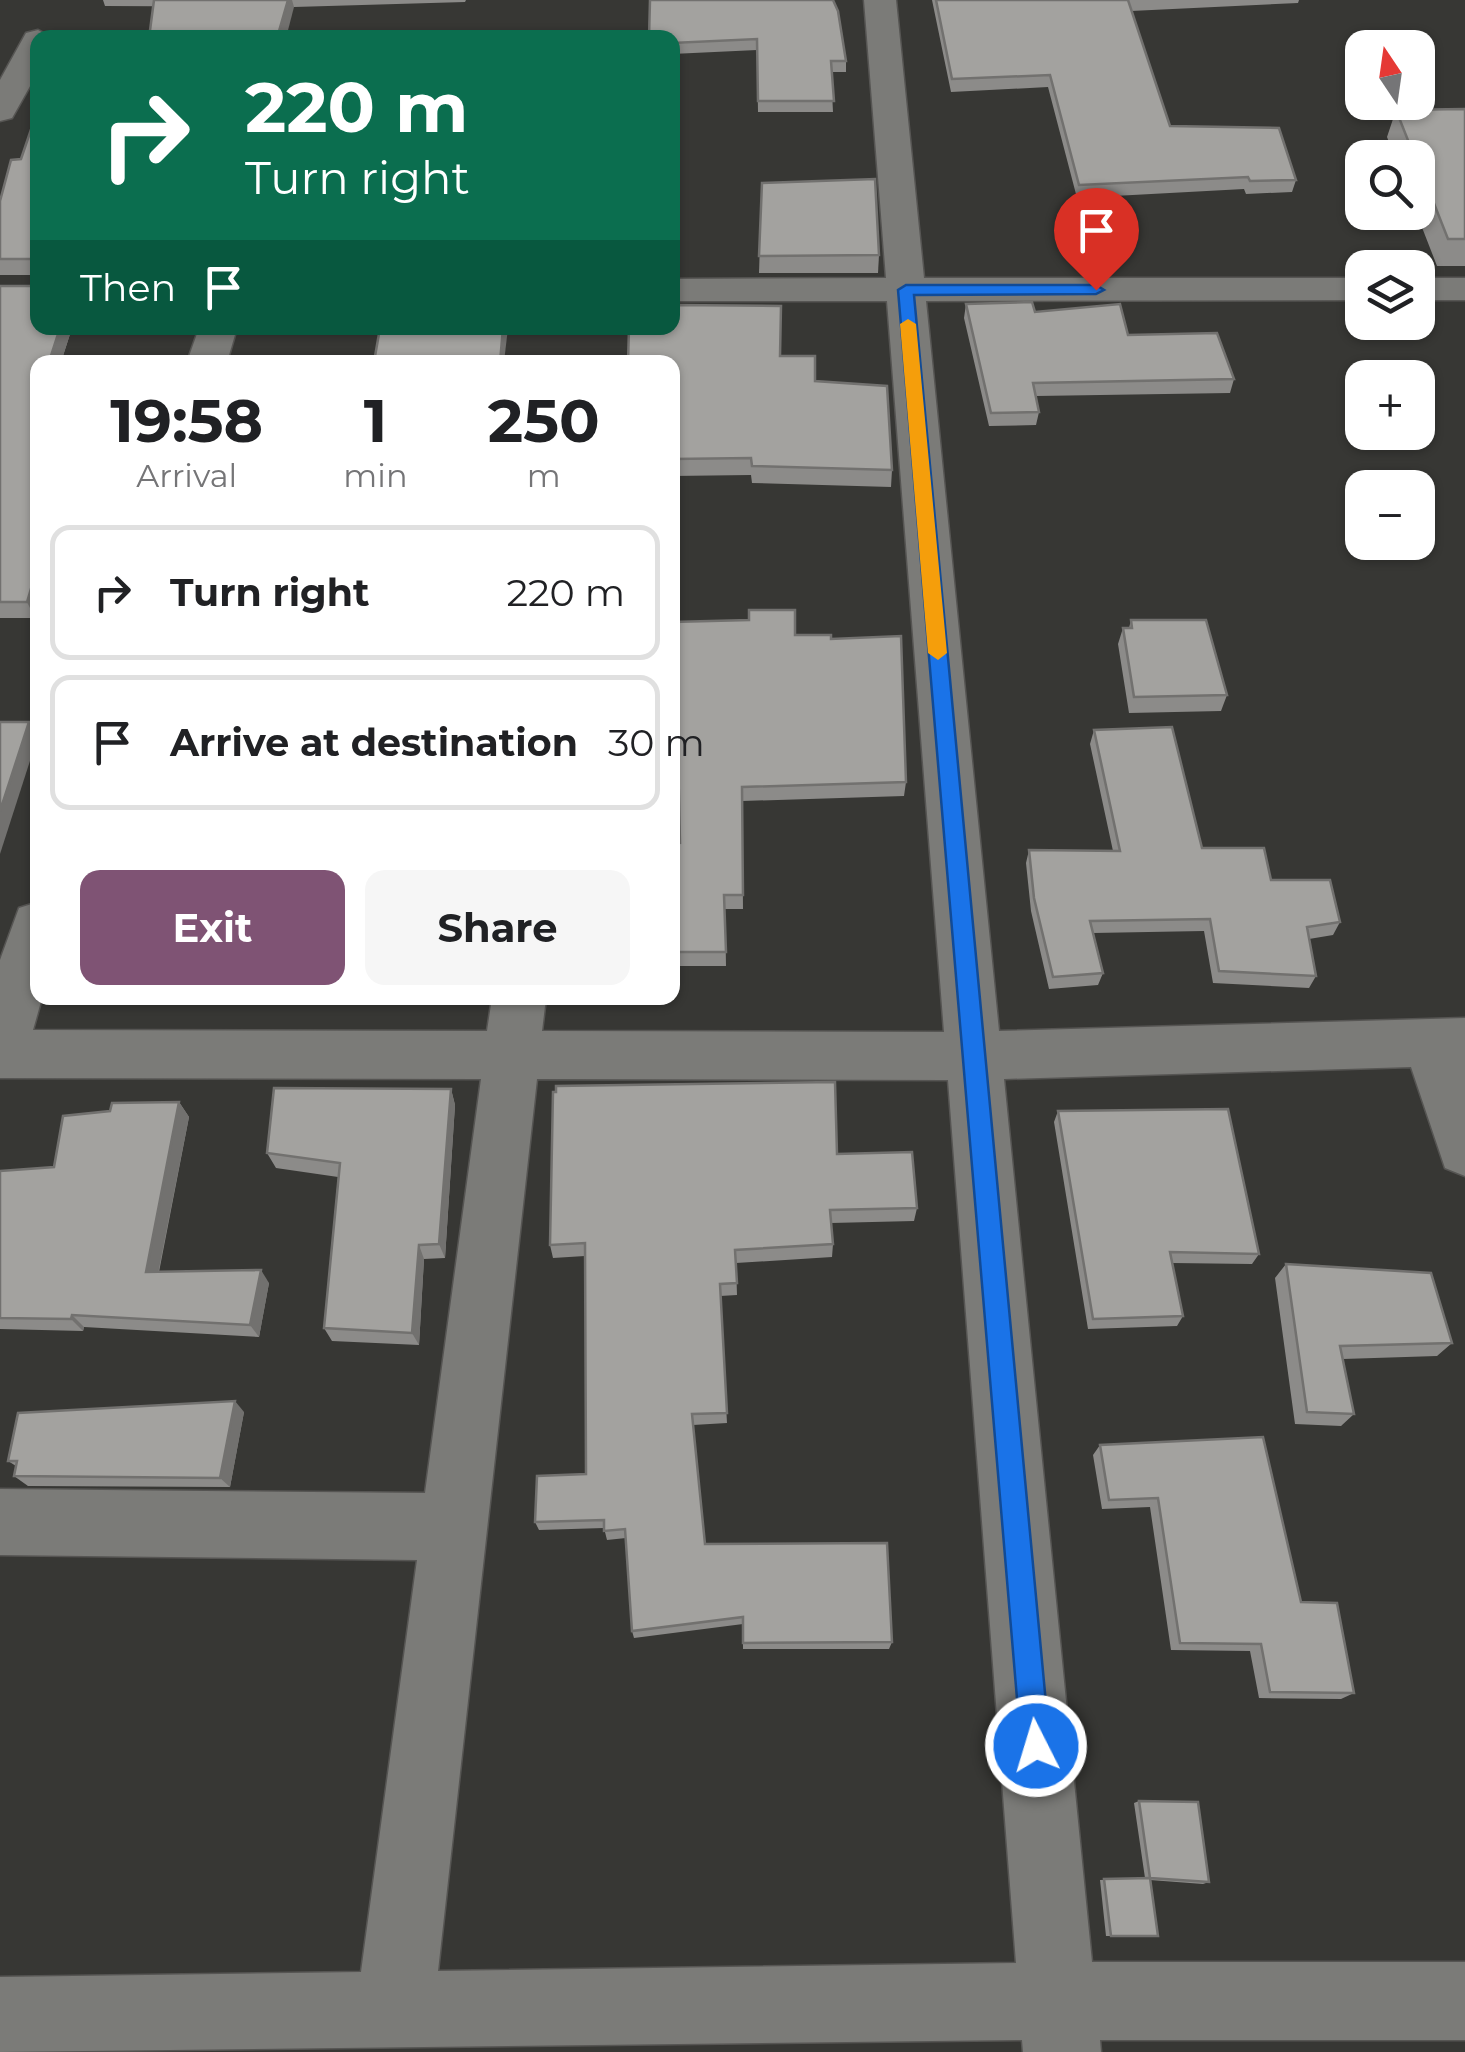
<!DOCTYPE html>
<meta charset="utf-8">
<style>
:root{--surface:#fff;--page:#f6f6f6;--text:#202124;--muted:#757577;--line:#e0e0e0;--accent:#7f5374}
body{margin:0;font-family:Montserrat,sans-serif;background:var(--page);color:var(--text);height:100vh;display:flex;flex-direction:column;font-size:38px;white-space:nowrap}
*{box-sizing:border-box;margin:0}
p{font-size:32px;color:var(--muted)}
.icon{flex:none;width:55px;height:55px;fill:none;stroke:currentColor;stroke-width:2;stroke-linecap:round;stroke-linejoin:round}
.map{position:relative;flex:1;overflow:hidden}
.details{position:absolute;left:30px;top:355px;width:650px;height:650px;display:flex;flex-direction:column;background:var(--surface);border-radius:20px;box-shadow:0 2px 8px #0004}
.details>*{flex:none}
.banner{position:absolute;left:30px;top:30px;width:650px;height:305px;border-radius:20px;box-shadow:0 2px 8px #0004;background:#0b6e4f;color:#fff;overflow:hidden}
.needle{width:65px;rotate:347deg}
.tools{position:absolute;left:1345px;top:30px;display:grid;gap:20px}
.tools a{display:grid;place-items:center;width:90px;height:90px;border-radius:20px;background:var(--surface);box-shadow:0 2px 8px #0004;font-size:50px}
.pin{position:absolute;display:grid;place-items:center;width:85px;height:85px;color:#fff;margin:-102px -42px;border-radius:50% 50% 50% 0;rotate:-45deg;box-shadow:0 0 10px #0007}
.pin .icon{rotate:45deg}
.me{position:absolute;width:110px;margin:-55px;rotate:355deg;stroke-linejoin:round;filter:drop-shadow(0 0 8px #0008)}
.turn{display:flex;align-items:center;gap:35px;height:210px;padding:0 50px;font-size:45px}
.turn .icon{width:130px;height:130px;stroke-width:2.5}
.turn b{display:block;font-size:70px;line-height:85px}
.then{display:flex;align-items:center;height:95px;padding:0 50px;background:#0003;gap:20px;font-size:38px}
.eta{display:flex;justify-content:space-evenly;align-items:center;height:170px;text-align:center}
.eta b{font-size:60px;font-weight:700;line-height:70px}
.cta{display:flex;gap:20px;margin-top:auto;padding:20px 50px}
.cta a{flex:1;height:115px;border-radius:20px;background:var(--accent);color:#fff;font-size:40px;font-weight:700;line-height:115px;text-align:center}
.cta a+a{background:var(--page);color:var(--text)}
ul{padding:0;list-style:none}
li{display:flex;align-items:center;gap:30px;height:135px;margin:0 20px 15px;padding:0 30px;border:5px solid var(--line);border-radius:20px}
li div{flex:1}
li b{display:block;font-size:38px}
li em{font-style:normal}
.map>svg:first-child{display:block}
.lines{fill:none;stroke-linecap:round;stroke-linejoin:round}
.minor-casing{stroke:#565553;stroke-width:3}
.minor{fill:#7b7b78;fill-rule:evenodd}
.wall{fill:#8c8b89}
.shaded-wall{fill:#72716f}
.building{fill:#a3a29f;stroke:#72716f;stroke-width:2.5}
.route{fill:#1a73e8;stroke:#114b97;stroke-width:2.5}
.slow{fill:#f59e0b}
</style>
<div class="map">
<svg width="1465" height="2052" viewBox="0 0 1465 2052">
<rect width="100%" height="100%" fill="#373734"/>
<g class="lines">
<defs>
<g id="minor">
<path d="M864 0H896L924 278H1362V300L926 301 999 1031 1465 1018V1176L1445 1168 1411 1067 1004 1079 1092 1962H1465V2040H1100L1101 2052H1023L1022 2040 0 2052V1977L361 1972 417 1560 0 1555V1489L425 1493 481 1079 0 1078V960L19 908 38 902V998H42L33 1030 487 1031 492 998H546L542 1031 944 1032 887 301H672V279L886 278ZM537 1079 948 1080 1016 1963 438 1971Z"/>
<path d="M38 30 53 38H38V72L12 118 0 121V80L26 33Z"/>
<rect x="1418" y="278" width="47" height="22"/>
<path d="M199 328H237L227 362H187Z"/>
</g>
</defs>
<use href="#minor" class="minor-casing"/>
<use href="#minor" class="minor"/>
</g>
<g class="wall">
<path d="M103 0H466L465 2 294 7 105 6Z"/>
<path d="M650 0 846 61V72H831L833 112H758L757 50 672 54V38Z"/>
<path d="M932 0H1299L1298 3 1131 11 1170 126 1296 180 1292 192 1246 194 1244 189 1077 198 1048 87 951 92Z"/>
<path d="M38 109V328H72L61 362H38V609L35 618H0V286H34V275H0V201L21 159Z"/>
<path d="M1465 109V266H1437L1416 212 1418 158H1395L1387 137 1396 110Z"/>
<path d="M762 183 879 255 878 273H759Z"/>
<path d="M966 304 1035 312 1128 335 1234 379 1230 393 1036 396 1039 412 1036 425 989 426 964 318Z"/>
<path d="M780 356 815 381 892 470 891 487 752 483 751 475 672 476V362Z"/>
<path d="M1131 620 1227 695 1221 711 1129 713 1118 644 1123 628H1129Z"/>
<path d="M672 622 831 639 906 782 904 796 742 801 743 909H725L726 966H672V844L680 843 678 768 672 769Z"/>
<path d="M1094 730 1202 848 1271 880 1340 922 1333 935 1309 939 1316 976 1309 988 1213 983 1204 931 1093 933 1103 973 1098 985 1049 989 1031 911 1026 863 1029 850 1113 851 1090 744Z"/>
<path d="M579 998H651L580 1002Z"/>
<path d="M451 1089 455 1105 445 1258 424 1259 419 1345 332 1341 324 1328 338 1177 276 1168 267 1153Z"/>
<path d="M179 1102 189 1117 159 1272 269 1283 259 1337 84 1327 83 1331 0 1329V1171L54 1167 110 1111Z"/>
<path d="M1058 1111 1259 1254 1252 1264 1172 1263 1183 1316 1177 1326 1088 1329 1054 1122Z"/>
<path d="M837 1154 917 1208 914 1221 831 1223 833 1244 832 1257 736 1263 737 1295 720 1296 727 1423 693 1425 705 1544 892 1642 889 1649H743V1624L634 1638 632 1631 626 1538 607 1540 604 1528 539 1530 535 1522 586 1474 585 1256 553 1258 550 1245Z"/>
<path d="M1286 1264 1452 1343 1437 1356 1343 1359 1354 1414 1341 1426 1295 1424 1275 1278Z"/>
<path d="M244 1412 230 1487 28 1486 14 1476 16 1466 8 1461Z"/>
<path d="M1100 1445 1301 1602 1354 1693 1341 1699 1259 1698 1250 1651 1171 1650 1150 1507 1102 1509 1093 1455Z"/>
<path d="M1139 1801 1209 1882 1203 1884 1150 1880 1158 1936H1106L1100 1880 1145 1878 1134 1803Z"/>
</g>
<g class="shaded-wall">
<path d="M288 0H292L294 7 286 38H277Z"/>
<path d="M60 328H72L61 362H49Z"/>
<path d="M503 328H508L504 362H500Z"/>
<path d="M38 565V609L35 618 27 602Z"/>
<path d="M29 722 38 736 0 854V811Z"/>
<path d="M451 1089 455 1105 445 1258 439 1244Z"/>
<path d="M179 1102 189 1117 156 1284 146 1272Z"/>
<path d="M419 1245 424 1259 419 1345 412 1333Z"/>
<path d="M261 1270 269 1283 259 1337 250 1325Z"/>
<path d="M72 1315 84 1327 83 1331 71 1319Z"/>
<path d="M235 1401 244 1412 230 1487 220 1478Z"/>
</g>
<g class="building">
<path d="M154 0H288L277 38H149Z"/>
<path d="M650 0H833L838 11 846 61H831L834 101H758L757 39 672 43V38H649Z"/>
<path d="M936 0H1128L1170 126 1279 128 1296 180 1250 181 1248 177 1079 185 1050 75 952 79Z"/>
<path d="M38 109V328H60L49 362H38V565L27 602H0V286H34V259H0V201L11 160 21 159Z"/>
<path d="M1465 109V239H1448L1418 163V158H1415L1396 110Z"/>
<path d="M875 179 879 255 759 256 762 183Z"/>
<path d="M1032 302 1035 312 1120 304 1128 335 1217 333 1234 379 1033 383 1039 412 991 413 966 304Z"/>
<path d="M672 305 781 306 780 356H815V381L887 386 892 470 752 466 751 458 672 459V362H628L629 328H672Z"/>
<path d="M380 328H503L500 362H374Z"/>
<path d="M749 610H795V635H831V639L901 636 906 782 742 787 743 895H724L726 952H672V844L680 843 678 754H672V622L749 620Z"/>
<path d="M1131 620H1206L1227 695 1134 697 1123 628H1132Z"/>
<path d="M0 722H29L0 811Z"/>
<path d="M1172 727 1202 848H1264L1271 880H1330L1340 922 1307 927 1316 976 1219 971 1210 919 1090 921 1103 973 1053 977 1034 898 1029 850 1120 851 1094 730Z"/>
<path d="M835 1082 837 1154 912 1152 917 1208 830 1210 833 1244 735 1250 737 1283 720 1284 727 1413 692 1414 705 1544 887 1543 892 1642 743 1643V1617L632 1631 625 1529 604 1531V1520L535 1522 537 1476 586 1474 585 1243 550 1245 553 1092H556V1086Z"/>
<path d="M274 1088 451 1089 439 1244 419 1245 412 1333 324 1328 340 1163 267 1153Z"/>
<path d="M179 1102 146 1272 261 1270 250 1325 72 1315 71 1319 0 1318V1171L54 1167 63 1116 110 1111 112 1103Z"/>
<path d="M1228 1109 1259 1254 1170 1252 1183 1316 1093 1319 1058 1111Z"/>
<path d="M1286 1264 1431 1273 1452 1343 1340 1346 1354 1414 1307 1412Z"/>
<path d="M235 1401 220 1478 14 1476 17 1461H8L18 1413Z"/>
<path d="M1263 1437 1301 1602 1337 1603 1354 1693 1270 1692 1261 1644 1180 1643 1158 1498 1109 1500 1100 1445Z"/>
<path d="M1139 1801 1198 1802 1209 1882 1150 1878Z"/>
<path d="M1150 1878 1158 1936H1111L1104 1879Z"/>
</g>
<path class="route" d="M906 285H1096L1104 290 1096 294 914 295 1050 1746 1046 1757 1036 1761 1025 1757 1021 1746 898 290Z"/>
<path class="slow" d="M908 319 916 324 947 653 938 660 928 653 900 324Z"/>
</svg>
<div class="tools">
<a><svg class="needle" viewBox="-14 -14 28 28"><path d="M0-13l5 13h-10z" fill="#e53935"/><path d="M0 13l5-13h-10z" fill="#757577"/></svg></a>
<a><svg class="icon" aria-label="search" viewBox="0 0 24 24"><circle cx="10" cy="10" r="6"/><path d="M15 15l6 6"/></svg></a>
<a><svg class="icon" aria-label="layers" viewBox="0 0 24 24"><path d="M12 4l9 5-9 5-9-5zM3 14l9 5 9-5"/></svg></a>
<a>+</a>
<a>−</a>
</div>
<div class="pin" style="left:1096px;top:290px;background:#d93025"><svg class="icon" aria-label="arrive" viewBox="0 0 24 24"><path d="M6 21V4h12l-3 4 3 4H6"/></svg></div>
<svg class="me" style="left:1036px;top:1746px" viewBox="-20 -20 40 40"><circle r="17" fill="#1a73e8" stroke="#fff" stroke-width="3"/><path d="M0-11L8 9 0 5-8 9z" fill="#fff"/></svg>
<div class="banner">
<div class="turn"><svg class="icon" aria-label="right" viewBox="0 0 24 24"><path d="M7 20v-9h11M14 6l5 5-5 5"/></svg><div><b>220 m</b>Turn right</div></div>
<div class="then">Then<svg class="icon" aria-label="arrive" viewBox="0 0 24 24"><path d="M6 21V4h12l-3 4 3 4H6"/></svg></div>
</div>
<section class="details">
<div class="eta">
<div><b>19:58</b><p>Arrival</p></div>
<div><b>1</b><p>min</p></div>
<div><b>250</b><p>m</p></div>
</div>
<ul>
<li><svg class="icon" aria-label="right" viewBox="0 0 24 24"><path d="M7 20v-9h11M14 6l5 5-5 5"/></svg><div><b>Turn right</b></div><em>220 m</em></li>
<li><svg class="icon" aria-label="arrive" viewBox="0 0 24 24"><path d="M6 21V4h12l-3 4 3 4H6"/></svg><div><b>Arrive at destination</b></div><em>30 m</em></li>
</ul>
<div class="cta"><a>Exit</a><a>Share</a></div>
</section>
</div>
